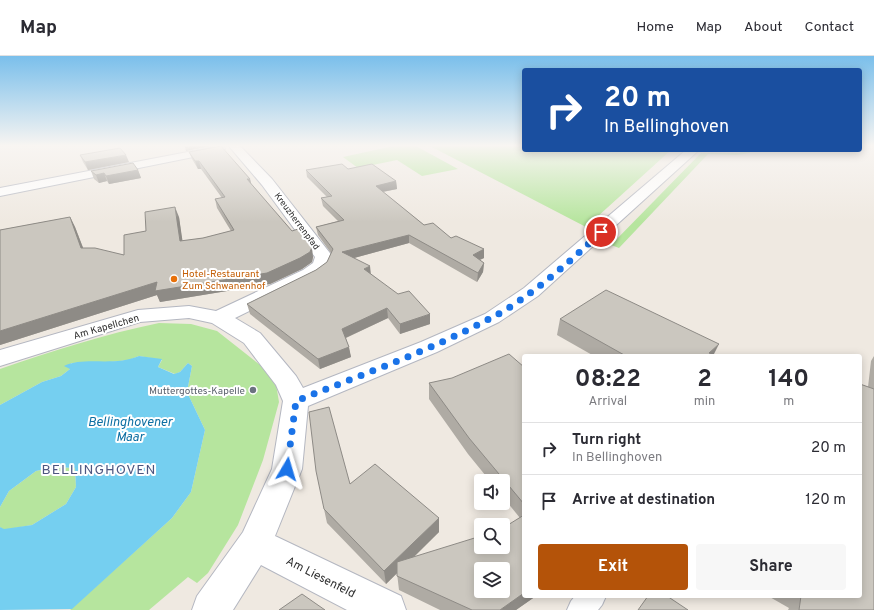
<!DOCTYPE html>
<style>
:root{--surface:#fff;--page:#f7f7f7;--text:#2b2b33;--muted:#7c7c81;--line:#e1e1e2;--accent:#b45309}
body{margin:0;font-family:Overpass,sans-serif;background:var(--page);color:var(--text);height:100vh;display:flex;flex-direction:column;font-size:15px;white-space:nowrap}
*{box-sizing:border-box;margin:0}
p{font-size:13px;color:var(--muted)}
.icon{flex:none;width:22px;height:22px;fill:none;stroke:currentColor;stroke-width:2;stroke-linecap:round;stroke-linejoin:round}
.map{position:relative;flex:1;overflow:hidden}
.details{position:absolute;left:522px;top:298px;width:340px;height:244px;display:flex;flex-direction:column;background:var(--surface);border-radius:4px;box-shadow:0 2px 10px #0003}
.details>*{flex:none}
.top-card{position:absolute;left:522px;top:12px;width:340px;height:84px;border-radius:4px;box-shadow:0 2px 10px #0003;background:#1a4fa0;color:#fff;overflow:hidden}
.buttons{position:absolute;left:474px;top:418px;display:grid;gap:8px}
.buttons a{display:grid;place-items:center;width:36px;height:36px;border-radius:4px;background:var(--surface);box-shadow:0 2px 10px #0003;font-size:20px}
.pin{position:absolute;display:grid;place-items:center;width:34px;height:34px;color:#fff;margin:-17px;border:2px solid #fff;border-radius:50%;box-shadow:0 1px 4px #0007}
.me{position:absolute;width:44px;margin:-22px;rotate:7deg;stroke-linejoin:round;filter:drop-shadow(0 0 3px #0008)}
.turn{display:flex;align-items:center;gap:14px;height:84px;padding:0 16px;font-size:18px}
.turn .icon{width:52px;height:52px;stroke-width:2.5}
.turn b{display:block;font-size:28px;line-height:34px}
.eta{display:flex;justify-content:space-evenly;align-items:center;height:68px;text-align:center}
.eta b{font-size:24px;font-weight:700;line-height:28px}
.button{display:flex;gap:8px;margin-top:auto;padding:8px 16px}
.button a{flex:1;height:46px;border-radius:4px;background:var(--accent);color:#fff;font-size:16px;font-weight:700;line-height:46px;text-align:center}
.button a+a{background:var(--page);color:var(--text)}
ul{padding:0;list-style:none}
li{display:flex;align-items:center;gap:12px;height:52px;padding:0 16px;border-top:1px solid var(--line)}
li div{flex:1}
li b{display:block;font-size:15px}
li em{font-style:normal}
header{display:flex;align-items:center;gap:24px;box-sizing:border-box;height:56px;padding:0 20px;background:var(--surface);border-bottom:1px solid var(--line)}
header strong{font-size:19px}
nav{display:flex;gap:22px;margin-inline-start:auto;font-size:14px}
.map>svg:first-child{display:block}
.green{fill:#b6e59e}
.water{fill:#75cff0}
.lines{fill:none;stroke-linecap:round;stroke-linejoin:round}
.lane-casing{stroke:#b4b7c1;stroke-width:2}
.street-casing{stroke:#b4b7c1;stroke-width:2}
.lane{fill:#fff;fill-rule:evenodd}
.street{fill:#fff;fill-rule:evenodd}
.wall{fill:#afaba4}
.shaded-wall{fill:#8e8b86}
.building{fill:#cbc7bf;stroke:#8e8b86;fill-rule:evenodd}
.route{stroke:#1a73e8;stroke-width:7;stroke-dasharray:0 12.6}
.food-dot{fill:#e8710a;stroke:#fff;stroke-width:1.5}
.worship-dot{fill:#6b7280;stroke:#fff;stroke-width:1.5}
.labels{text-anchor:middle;stroke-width:4;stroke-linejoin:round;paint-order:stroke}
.far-street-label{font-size:9px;fill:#2e2e2e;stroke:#fff}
.food-label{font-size:10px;fill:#c56008;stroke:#fff;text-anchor:start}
.street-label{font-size:10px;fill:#2e2e2e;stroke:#fff}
.worship-label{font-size:10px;fill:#5b616d;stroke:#fff;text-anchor:end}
.near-street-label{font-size:12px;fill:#2e2e2e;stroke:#fff}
.near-water-label{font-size:13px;font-style:italic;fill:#0d6fa3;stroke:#fff}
.near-quarter-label{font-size:14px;letter-spacing:1px;fill:#4d5680;stroke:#fff}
</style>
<header>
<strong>Map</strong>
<nav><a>Home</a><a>Map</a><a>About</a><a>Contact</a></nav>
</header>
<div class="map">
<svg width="874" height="554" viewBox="0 0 874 554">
<rect width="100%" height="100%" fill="#efe9e1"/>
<g class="green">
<path d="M398 89H414L458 113 422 120 397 104 358 112 343 101Z"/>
<path d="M428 89H524V94H671L586 171Z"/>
<path d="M745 94H750V97L737 99 708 98 619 192 611 189 701 97H739Z"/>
<path d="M159 267 191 268 217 275 260 309 276 328 279 346 263 404 238 469 208 517 197 527 188 521 149 554H70L172 462 191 436 205 374 187 336 192 310 188 307 180 316 175 318 158 311 162 304 139 300 129 304 110 306 71 307 70 313 61 320 42 326 0 349V313C52 295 105 278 159 267Z"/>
<path d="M54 411 75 412 76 431 66 448 32 469 4 474 0 471V451L9 435 36 415Z"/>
</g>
<path class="water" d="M139 300 162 303 158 311 174 318 180 316 188 307 192 310 187 336 205 374 191 436 172 462 72 553 0 554V471L4 473 32 469 66 448 76 431 75 412 54 411 36 415 9 435 0 451V349L42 326 61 320 70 313 64 310C84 300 114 311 139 300Z"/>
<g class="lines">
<defs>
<path id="lane" d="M575 540H606L602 549 598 554H567L571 545Z"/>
<g id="street">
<path d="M228 89H239L272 123 333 201 327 214 317 222 235 262 260 277 296 320 303 332 421 286 485 258 524 232 686 94H699L538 240 499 266 437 296 308 350 302 413 275 480 401 540 406 554H347L261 509 233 554H192L197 540 243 476 272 413 283 345 276 329 244 287 212 267 189 262 140 266 0 310V294L138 254 189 250 216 255 303 214 313 207 315 201 262 129Z"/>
<path d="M219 90 223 91 225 93 223 95 0 140V132Z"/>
</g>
</defs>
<use href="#lane" class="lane-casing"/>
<use href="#street" class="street-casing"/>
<use href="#lane" class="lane"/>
<use href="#street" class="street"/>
</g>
<g class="wall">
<path d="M189 96 250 123 251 128 313 201 312 206 302 213 270 228 160 246 157 239 0 289V174L70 161 75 171 83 192 124 199 146 175 179 161 182 185 203 182 231 175 217 152 215 143 222 142 201 113H198L192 103Z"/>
<path d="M80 99 129 106 88 114 83 106Z"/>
<path d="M348 113 396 125 397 133 383 136 424 169 451 182 484 202 480 204 484 207 483 216 477 226 409 187 354 202 371 218 430 268 400 278 388 262 346 282 351 301 320 313 250 258 247 248 316 214 327 206 331 197 318 179 316 171 338 165 323 150 321 142 327 141 307 121 306 114Z"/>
<path d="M138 114 141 122 109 128 107 125 99 127 94 123 91 115Z"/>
<path d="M560 263 714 299 716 300H594L557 279Z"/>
<path d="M874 300V554H788L789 552 768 540H860L868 331 871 305Z"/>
<path d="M524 311V540H536L516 554H440L399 534 397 517 386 528 327 467 324 453 350 428 439 476 414 501 481 491 520 462 503 441V425H490L468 398 429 343V327Z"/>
</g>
<g class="shaded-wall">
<path d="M196 89H216L186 95 185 91Z"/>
<path d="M126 99 129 106 88 114 85 106Z"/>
<path d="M195 105H199L201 113H198Z"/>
<path d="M138 114 141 122 109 128 106 120Z"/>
<path d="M104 117 107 125 99 127 96 119Z"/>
<path d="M247 123H250L252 131Z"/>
<path d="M396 125 397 133 376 137V130Z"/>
<path d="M175 151 179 161 184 195 180 185Z"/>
<path d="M70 161 75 171 87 202 81 192Z"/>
<path d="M409 179V187L343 205 342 196Z"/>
<path d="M312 191 313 201 312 206 302 213 270 228 160 246 157 239 0 289V275L157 226Z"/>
<path d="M484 193V202L472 207 473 199Z"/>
<path d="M484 207 483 216 477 226 478 217Z"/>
<path d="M370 210 371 219 364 213Z"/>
<path d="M387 252 388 262 343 283 342 273Z"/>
<path d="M430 258V268L400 278V268Z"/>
<path d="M719 288 713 300 709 297Z"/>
<path d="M349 291 351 301 320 313 318 303Z"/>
<path d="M439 462V476L386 528 384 515Z"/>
<path d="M524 537V540H536L516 554H500Z"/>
</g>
<g class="building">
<path d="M184 89H196L185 91Z"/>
<path d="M221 90 250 123H247L292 175 298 173 312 191 310 196 300 202 267 217 155 235 157 226 0 275V174L70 161 81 192H95L124 199V179L146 175 145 156 175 151 180 185 203 182 234 174 215 143 225 141 199 105H195L189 96Z"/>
<path d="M120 92 126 99 85 106 80 99Z"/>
<path d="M133 107 138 114 106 120 104 117 96 119 91 115Z"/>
<path d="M342 108 348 113 372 108 396 125 376 130 424 169 433 167 451 182 456 180 484 193 473 199 484 207 478 217 409 179 342 196 370 210 364 213 398 238 409 235 430 258 400 268 387 252 342 273 349 291 318 303 247 248 316 214 327 206 333 193 316 171 344 164 321 142 332 140 306 114Z"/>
<path d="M606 234 719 288 709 297 716 300H626L560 263Z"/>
<path d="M509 298 524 311V448L469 382 429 327 452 322Z"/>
<path d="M860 328 874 333V554H799L801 540H800H860Z"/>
<path d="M329 351 350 428 375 408 439 462 384 515 324 453 316 415 309 356Z"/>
<path d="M524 459V537L500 554H472L397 520V506L481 480V491H503V472ZM481 513H503V535H481Z"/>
<path d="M302 538 325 554H279Z"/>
<path d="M648 540H667L688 554H638Z"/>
</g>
<linearGradient id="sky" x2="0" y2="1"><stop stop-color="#7abfeb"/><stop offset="0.54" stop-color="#f8f5f2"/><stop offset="1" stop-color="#f8f5f2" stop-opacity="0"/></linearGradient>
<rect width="874" height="166" fill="url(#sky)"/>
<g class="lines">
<path class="route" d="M287 413 296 345C361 319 429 295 491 262 528 243 571 205 601 176"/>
</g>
<circle class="food-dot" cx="174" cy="223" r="4"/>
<circle class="worship-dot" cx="253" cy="334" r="4"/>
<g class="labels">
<g class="far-street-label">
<text transform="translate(297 165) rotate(53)" y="3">Kreuzherrenpfad</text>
</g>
<g class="food-label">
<text x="182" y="221">Hotel-Restaurant<tspan x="182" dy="12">Zum Schwanenhof</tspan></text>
</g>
<g class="street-label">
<text transform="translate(106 270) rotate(-16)" y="4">Am Kapellchen</text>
</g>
<g class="worship-label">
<text x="245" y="338">Muttergottes-Kapelle</text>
</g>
<g class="near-street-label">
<text transform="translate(321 521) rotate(27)" y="4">Am Liesenfeld</text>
</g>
<g class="near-water-label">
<text x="130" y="370">Bellinghovener<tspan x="130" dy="15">Maar</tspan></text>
</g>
<g class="near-quarter-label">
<text x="99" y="418">BELLINGHOVEN</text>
</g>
</g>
</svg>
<div class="buttons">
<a><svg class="icon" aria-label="sound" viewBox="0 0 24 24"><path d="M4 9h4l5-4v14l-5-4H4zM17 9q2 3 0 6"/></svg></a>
<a><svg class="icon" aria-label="search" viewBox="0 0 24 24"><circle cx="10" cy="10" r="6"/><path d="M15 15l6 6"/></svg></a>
<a><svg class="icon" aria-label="layers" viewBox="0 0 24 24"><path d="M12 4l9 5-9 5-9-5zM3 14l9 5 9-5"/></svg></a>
</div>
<div class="pin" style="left:601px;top:176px;background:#d93025"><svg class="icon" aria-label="arrive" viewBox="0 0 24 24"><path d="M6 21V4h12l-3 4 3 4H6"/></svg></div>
<svg class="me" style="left:287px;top:413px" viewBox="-20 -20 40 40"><path d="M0-17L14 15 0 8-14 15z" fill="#1a73e8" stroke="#fff" stroke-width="4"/></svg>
<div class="top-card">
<div class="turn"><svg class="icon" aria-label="right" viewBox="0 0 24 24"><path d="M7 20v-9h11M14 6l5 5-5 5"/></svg><div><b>20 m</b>In Bellinghoven</div></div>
</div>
<section class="details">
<div class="eta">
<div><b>08:22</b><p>Arrival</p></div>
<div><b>2</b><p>min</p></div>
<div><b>140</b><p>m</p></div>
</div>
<ul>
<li><svg class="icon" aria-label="right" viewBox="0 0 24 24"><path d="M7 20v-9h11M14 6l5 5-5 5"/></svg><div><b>Turn right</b><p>In Bellinghoven</p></div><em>20 m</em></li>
<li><svg class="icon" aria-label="arrive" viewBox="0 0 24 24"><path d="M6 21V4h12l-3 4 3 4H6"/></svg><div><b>Arrive at destination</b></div><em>120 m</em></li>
</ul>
<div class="button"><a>Exit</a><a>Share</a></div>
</section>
</div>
